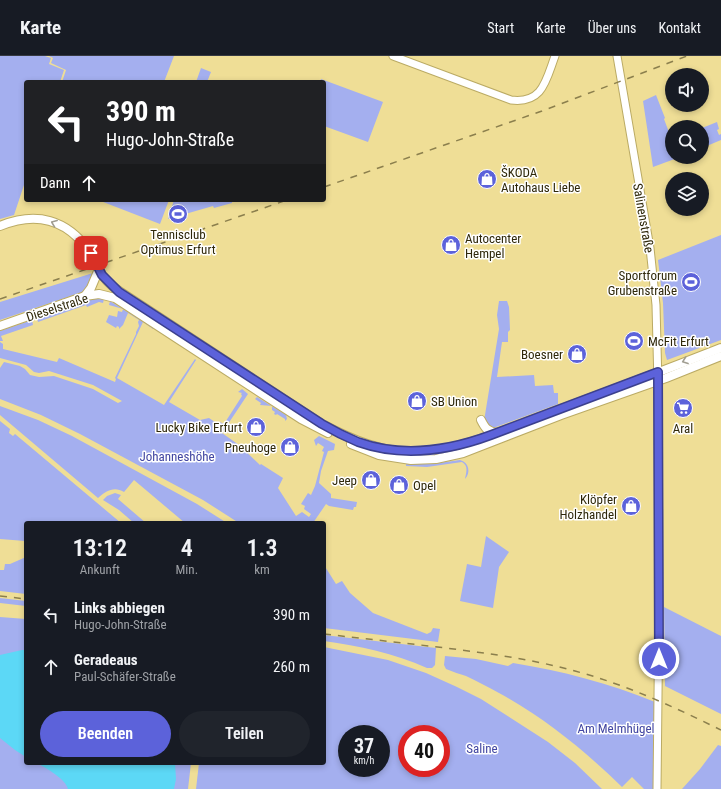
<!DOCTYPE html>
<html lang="de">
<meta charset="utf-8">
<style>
:root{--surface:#171b24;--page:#20242c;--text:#f1f3f6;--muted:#9ea1a6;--line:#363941;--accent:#5c62da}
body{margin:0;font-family:"Roboto Condensed",sans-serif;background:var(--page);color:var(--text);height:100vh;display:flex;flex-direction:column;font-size:15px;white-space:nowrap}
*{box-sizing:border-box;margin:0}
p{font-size:13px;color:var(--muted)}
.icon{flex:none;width:22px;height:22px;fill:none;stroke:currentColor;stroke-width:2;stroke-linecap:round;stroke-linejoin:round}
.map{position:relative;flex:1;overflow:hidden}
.details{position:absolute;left:24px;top:465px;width:302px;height:244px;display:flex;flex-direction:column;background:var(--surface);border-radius:4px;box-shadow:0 2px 6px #0003}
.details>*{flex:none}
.hud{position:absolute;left:24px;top:24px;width:302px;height:122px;border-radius:4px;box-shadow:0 2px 6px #0003;background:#202124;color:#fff;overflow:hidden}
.buttons{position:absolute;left:665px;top:12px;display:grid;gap:8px}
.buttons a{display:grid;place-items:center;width:44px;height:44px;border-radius:50%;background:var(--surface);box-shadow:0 2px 6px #0003;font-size:20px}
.speed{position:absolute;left:338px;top:669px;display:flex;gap:8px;font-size:20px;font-weight:700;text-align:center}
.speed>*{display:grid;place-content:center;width:52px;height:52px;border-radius:50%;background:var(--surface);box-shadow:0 2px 6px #0003;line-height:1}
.speed small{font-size:10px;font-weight:400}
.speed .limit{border:6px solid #d22;background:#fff;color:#111}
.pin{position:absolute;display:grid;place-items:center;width:34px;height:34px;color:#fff;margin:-17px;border-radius:8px;box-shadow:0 2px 6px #0006}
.me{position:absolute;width:44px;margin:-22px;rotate:0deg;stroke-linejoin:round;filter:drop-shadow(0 0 3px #0008)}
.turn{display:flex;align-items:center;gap:14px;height:84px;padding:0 16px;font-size:18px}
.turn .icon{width:52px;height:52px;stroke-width:2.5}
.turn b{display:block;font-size:28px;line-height:34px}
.then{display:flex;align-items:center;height:38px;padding:0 16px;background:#0003;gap:8px;font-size:15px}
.eta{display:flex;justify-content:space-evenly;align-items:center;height:68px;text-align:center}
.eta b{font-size:24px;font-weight:600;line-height:28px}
.cta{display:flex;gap:8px;margin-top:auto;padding:8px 16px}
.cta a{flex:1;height:46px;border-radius:24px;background:var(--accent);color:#fff;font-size:16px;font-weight:600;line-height:46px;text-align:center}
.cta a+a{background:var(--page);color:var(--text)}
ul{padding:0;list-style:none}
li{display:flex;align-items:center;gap:12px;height:52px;padding:0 16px}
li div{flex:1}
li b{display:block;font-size:15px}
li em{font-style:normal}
header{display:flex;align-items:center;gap:24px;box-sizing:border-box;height:56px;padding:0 20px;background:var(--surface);border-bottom:1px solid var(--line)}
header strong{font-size:19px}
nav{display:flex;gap:22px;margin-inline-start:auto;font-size:14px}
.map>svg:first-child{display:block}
.green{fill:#a4afef;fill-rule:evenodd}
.water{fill:#5cd8f6}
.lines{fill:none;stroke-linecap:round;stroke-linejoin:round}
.minor-casing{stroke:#bbab64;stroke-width:9}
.major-casing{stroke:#bbab64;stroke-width:10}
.minor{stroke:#fff;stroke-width:7}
.major{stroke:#fff;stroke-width:8}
.rail{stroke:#8b7f4d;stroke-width:1.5;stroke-dasharray:7 7;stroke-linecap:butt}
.oneway{stroke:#a19e91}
.route-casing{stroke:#3c408e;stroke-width:10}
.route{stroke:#5c62da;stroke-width:7}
.labels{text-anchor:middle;stroke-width:3;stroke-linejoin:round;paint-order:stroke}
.poi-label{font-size:13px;fill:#2f280a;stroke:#fff;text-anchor:end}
.street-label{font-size:13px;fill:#2f280a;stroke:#fff}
.park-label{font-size:13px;fill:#4145a1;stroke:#fff}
</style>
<header>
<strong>Karte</strong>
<nav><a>Start</a><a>Karte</a><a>Über uns</a><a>Kontakt</a></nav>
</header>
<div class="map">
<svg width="721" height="733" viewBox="0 0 721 733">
<rect width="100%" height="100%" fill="#efde96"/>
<g class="green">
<path d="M0 0H45L51 2 49 8 64 14 60 26H26V123L14 159 0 163Z"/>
<path d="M49 0H174L164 26H62L66 14 51 7 53 2Z"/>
<path d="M201 12 211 16 207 26H196Z"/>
<path d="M321 23 383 46 368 86 324 70V26H320Z"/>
<path d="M656 39 665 62 664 63 670 79H671L672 80V101H680L653 111 643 45Z"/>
<path d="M717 66 719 73 717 74 719 79 721 78V84L702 92V72Z"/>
<path d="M98 144H169L160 168Z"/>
<path d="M174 144H232V147L214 152 213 150 168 163Z"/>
<path d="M721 179V284L667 304 665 297 663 247 658 204Z"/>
<path d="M93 217 90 229 86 235 0 264V246Z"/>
<path d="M101 242 104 243 103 247 99 246 87 251 86 249 38 266 37 262 90 243Z"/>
<path d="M110 245 153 272V273L143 266 117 322 164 349 195 303 196 304 169 346 200 364 209 362 218 368 220 366 224 368 242 340 241 338 242 337 238 336 242 333 248 338 222 377 239 389 260 409 261 408 283 422 278 432 296 460 302 456 309 461 311 458 304 453 305 450 301 448 308 437 311 439 315 430 324 396 322 395 324 391 318 387 316 390 314 384 319 380 335 388 334 394 328 395 321 415 319 427 331 438V442L357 446 356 451H354L353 454 329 450 326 448 313 467H239L203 444 80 378 41 359 0 343V312L4 306 20 310 25 313 30 319 39 321 54 320 93 333 118 347 122 345 93 329 49 315 39 317 34 316 26 309 0 302V286L3 288V293L57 306 59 302 115 326 116 323 115 322 136 278V276L139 270 138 266 139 264 128 257 123 269 119 273V271L117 270 116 272 106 266 109 259 117 261 118 255 122 256 123 253 109 249Z"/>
<path d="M499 245H507L509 251 510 274 508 276V286H502L497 321 534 319 535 330 553 329 554 337H558V348L493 372 489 370 484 365 499 273 497 259Z"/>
<path d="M32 264 33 269 1 280 3 285H0V275Z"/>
<path d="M257 341 286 359 287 363 285 365V363L277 358 276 359 274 358 275 356 272 354V350L260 349 261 347 255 343Z"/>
<path d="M0 350 38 364 72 380 197 448 227 467H185L134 424 124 436C114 430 106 435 98 442L0 359Z"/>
<path d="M0 365 10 373 9 377 13 380 15 378 121 467H26V497H25V485L0 483Z"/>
<path d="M460 404C469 406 471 417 465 423 466 417 469 410 462 406L427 411 406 410V408H432Z"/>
<path d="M115 437 121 439 118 443 146 467H134L119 454 103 444 107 440Z"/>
<path d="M486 480 509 496 499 511 493 552 460 545 467 508 481 511Z"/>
<path d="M26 501V538L0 535V514H4L5 508H10Z"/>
<path d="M324 509 336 528 342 525 350 537 373 557 427 578 431 576 433 572 440 573 438 586 324 572Z"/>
<path d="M0 542 26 545V550L0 547Z"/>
<path d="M664 551 721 580V658L665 630Z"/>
<path d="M0 561 26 563V707H191L188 733H0Z"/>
<path d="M324 579 436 592 435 609 432 612H427C394 597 359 590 324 585Z"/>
<path d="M324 591 388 604 426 617 457 631 481 643 548 686 575 707 602 733H196L199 707H324ZM347 678H381V712H347ZM407 678H441V712H407Z"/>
<path d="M445 600 476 603 508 610 513 607C562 615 609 627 655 646L653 733H644L632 721 622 731C585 695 545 662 499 637 488 631 477 625 466 620 460 618 453 616 446 613L444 609Z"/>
<path d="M718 689 721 690V733H682L700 713Z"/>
</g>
<g class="water">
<path d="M22 594H26V701L15 694 0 682V599Z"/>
<path d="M37 707H175L176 723 174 733H68C66 723 46 712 37 707Z"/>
</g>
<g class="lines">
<defs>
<g id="minor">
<path d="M393 0 511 44C543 48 546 24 555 0"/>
<path d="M617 0 650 192 656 249 658 329 659 547 657 733"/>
</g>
<g id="major">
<path d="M0 170C36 155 67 163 90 196 94 200 96 207 98 212 103 222 110 229 119 235L322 368C352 384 383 397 417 396 462 394 504 374 545 359 604 337 663 315 721 292"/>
<path d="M85 240 91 232 99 213"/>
<path d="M0 270 85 240 99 238 115 242 301 363 328 377"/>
<path d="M481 364C485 372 487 375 496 377"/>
<path d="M351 388 379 399 411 404 436 403 463 397 561 359 666 322 721 300"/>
</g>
</defs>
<use href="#minor" class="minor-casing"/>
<use href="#major" class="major-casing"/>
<use href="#minor" class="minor"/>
<use href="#major" class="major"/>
<g class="rail">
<path d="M324 131 542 55 687 0"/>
<path d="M0 243 287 144"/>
<path d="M0 540 26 543"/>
<path d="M324 578C359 582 394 586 429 590 478 596 528 602 575 615 627 629 674 651 721 674"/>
</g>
</g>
<defs><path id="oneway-chevron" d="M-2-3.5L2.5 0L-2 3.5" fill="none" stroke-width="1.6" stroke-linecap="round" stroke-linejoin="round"/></defs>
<g class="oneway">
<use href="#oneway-chevron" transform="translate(54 167) rotate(-158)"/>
<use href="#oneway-chevron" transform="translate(685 305) rotate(160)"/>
</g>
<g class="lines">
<defs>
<path id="route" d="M91 197 102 219 119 236 322 368C334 375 346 381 358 386 403 402 448 395 491 379L658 316 659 603"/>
</defs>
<use href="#route" class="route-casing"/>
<use href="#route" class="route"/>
</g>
<defs>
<symbol id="shop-disc" viewBox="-11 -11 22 22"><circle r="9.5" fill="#5c62da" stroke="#fff"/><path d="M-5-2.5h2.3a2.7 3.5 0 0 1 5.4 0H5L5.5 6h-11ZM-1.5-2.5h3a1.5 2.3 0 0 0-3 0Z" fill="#fff"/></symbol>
<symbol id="stadium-disc" viewBox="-11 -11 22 22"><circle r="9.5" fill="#5c62da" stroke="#fff"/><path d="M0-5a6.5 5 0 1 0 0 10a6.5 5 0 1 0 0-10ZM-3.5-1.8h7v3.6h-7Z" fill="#fff"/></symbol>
<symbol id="supermarket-disc" viewBox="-11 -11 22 22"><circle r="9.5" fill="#5c62da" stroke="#fff"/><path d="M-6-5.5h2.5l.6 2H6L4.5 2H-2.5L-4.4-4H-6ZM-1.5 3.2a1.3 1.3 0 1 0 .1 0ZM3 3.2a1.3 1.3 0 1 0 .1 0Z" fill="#fff"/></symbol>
</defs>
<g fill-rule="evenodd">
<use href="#shop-disc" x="476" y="112" width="22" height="22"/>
<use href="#stadium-disc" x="167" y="147" width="22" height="22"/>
<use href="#shop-disc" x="440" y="178" width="22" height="22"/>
<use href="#stadium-disc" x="680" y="215" width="22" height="22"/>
<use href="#stadium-disc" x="623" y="274" width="22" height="22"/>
<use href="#shop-disc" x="566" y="287" width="22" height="22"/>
<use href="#shop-disc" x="406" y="334" width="22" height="22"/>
<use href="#supermarket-disc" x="672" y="341" width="22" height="22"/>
<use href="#shop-disc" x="245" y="360" width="22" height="22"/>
<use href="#shop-disc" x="279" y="380" width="22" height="22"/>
<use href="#shop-disc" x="360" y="413" width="22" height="22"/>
<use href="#shop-disc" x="388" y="418" width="22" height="22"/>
<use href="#shop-disc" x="620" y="439" width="22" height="22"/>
</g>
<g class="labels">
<g class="poi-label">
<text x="501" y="121" text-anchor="start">ŠKODA<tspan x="501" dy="15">Autohaus Liebe</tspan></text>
<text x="178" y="183" text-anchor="middle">Tennisclub<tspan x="178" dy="15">Optimus Erfurt</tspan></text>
<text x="465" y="187" text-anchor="start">Autocenter<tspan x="465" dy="15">Hempel</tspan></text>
<text x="677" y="224">Sportforum<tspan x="677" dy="15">Grubenstraße</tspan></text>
<text x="648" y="290" text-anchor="start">McFit Erfurt</text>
<text x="563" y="303">Boesner</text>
<text x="431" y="350" text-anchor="start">SB Union</text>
<text x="242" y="376">Lucky Bike Erfurt</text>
<text x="683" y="377" text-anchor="middle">Aral</text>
<text x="276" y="396">Pneuhoge</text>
<text x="357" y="429">Jeep</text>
<text x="413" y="434" text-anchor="start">Opel</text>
<text x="617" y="448">Klöpfer<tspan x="617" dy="15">Holzhandel</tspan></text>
</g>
<g class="street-label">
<text transform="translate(644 162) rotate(80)" y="5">Salinenstraße</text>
<text transform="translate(57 251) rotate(-18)" y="5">Dieselstraße</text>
</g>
<g class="park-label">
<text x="177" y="405">Johanneshöhe</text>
<text x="616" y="677">Am Melmhügel</text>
<text x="482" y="697">Saline</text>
</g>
</g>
</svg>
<div class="buttons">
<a><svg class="icon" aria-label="sound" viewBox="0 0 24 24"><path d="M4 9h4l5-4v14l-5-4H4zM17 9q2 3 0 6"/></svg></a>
<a><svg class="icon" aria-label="search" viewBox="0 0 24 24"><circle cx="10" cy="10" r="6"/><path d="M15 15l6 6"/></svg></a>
<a><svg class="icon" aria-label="layers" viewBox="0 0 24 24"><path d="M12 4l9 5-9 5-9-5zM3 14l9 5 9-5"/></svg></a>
</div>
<div class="speed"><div>37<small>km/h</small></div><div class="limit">40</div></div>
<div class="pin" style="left:91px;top:197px;background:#d93025"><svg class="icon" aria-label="arrive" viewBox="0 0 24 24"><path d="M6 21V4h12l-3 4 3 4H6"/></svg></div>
<svg class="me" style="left:659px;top:603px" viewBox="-20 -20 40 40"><circle r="17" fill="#5c62da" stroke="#fff" stroke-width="3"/><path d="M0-11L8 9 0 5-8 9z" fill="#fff"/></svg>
<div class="hud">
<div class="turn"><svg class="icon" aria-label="left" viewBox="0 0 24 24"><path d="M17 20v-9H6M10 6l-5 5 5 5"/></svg><div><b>390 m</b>Hugo-John-Straße</div></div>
<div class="then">Dann<svg class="icon" aria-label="ahead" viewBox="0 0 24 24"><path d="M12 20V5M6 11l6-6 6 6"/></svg></div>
</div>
<section class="details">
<div class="eta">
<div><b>13:12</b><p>Ankunft</p></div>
<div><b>4</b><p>Min.</p></div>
<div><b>1.3</b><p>km</p></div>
</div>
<ul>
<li><svg class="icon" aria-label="left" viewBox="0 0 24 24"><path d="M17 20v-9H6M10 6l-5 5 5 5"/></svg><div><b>Links abbiegen</b><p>Hugo-John-Straße</p></div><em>390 m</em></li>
<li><svg class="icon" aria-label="ahead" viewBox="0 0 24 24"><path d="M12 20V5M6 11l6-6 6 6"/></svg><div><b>Geradeaus</b><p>Paul-Schäfer-Straße</p></div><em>260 m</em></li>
</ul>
<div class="cta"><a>Beenden</a><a>Teilen</a></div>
</section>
</div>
